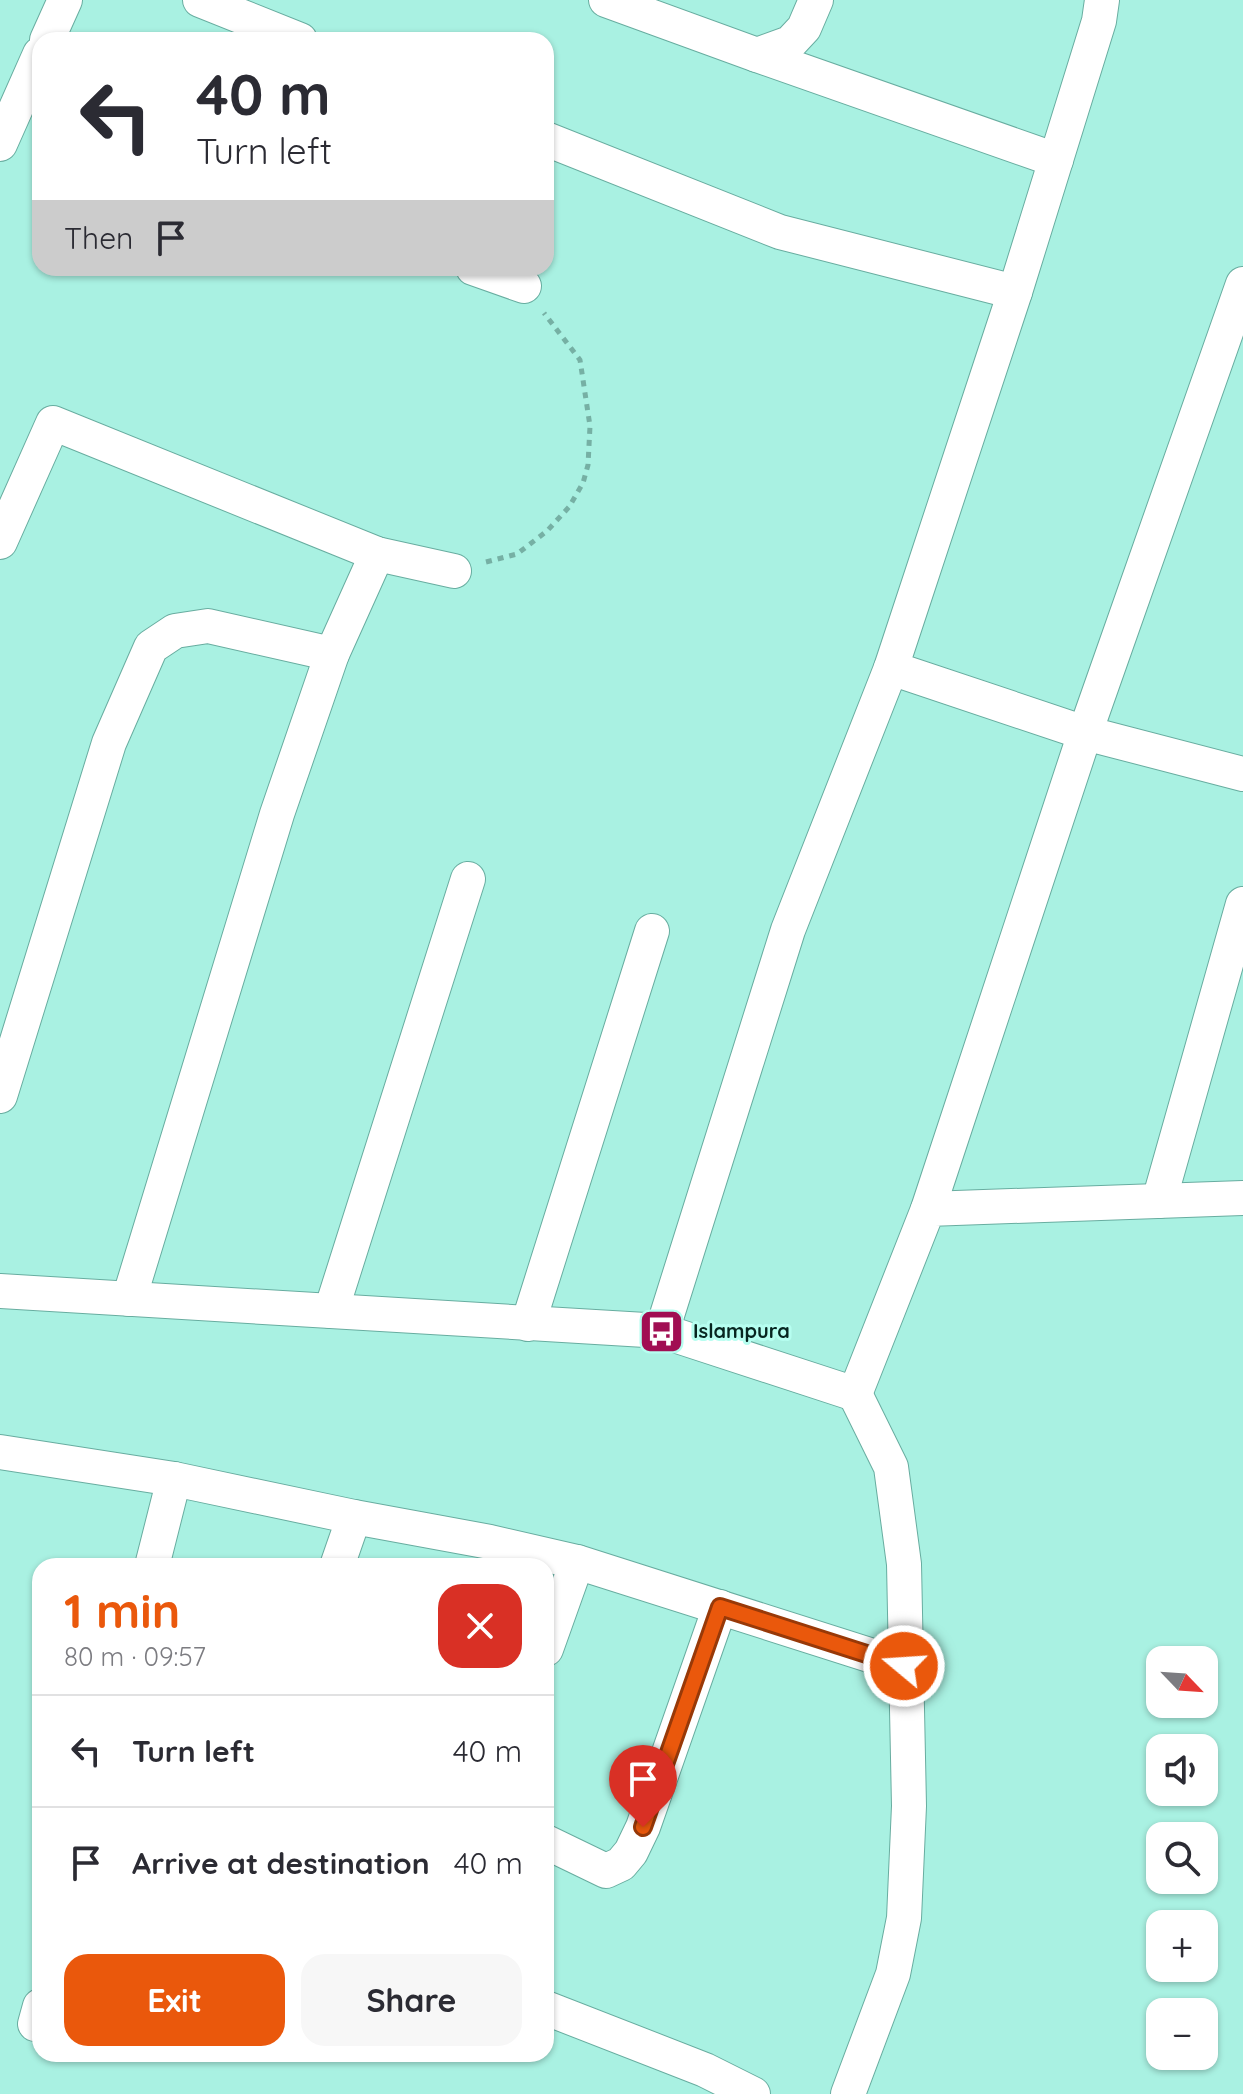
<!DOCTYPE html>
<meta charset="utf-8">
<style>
:root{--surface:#fff;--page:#f7f7f7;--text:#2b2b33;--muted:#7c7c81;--line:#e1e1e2;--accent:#ea580c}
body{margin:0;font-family:Quicksand,sans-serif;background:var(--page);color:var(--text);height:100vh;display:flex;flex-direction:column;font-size:30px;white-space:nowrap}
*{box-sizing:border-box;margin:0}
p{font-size:26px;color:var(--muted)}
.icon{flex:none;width:44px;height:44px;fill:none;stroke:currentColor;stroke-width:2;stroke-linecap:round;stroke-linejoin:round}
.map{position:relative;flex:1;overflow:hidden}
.sheet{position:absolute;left:32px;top:1558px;width:522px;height:504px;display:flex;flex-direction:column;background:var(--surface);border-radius:24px;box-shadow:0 2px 6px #0004}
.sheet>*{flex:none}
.guide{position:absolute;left:32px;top:32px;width:522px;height:244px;border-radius:24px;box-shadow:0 2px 6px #0004;background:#fff;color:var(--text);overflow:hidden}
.needle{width:52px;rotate:115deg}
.buttons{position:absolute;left:1146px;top:1646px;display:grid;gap:16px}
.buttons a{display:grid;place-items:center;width:72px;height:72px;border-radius:16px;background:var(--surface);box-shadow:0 2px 6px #0004;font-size:40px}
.pin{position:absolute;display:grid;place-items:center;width:68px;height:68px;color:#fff;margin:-82px -34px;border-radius:50% 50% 50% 0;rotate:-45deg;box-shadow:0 0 8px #0007}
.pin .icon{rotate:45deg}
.me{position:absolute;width:88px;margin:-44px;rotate:288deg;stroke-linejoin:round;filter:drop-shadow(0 0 6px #0008)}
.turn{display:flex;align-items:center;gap:28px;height:168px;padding:0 32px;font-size:36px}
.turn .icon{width:104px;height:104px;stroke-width:2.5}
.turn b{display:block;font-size:56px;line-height:68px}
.then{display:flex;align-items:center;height:76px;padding:0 32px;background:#0003;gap:16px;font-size:30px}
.round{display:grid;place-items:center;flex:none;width:84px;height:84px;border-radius:24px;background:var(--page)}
.overview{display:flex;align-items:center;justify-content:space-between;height:136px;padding:0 32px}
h1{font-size:48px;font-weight:800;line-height:60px;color:var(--accent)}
.button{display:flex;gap:16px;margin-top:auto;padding:16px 32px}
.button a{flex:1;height:92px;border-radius:24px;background:var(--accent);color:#fff;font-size:32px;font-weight:800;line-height:92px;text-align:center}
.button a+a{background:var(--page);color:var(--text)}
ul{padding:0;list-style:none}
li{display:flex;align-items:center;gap:24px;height:112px;padding:0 32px;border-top:2px solid var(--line)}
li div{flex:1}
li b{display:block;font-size:30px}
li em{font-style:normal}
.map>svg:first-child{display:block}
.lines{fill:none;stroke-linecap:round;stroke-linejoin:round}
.minor-casing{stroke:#68ada0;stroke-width:36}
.path{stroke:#76b0a4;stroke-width:5;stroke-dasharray:6 6;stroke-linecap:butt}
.minor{stroke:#fff;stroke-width:34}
.route-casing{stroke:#983908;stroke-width:20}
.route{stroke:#ea580c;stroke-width:14}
.labels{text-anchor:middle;stroke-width:6;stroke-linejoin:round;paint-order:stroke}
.poi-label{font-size:20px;font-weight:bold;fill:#072520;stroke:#b6fef0;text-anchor:start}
</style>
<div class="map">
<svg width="1243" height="2094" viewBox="0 0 1243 2094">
<rect width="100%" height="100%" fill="#a9f1e2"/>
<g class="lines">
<defs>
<g id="minor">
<path d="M200 0 300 40"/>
<path d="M606 0 757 55 790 43 804 28 816 0"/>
<path d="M47 40 65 0"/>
<path d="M757 55 1056 160"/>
<path d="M546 139 780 232 1015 292"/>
<path d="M0 144 40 54"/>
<path d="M473 268 524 286"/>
<path d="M0 542 53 423 377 554 454 571"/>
<path d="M891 668 1085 733 1243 774"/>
<path d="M0 1096 109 743 151 647 175 631 208 626 332 654"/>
<path d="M1159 1201 1243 904"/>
<path d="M928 1209 1085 733 1243 284"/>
<path d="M0 1291 662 1331 855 1394 928 1209 1243 1198"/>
<path d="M129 1299 277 814 332 654 377 554"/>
<path d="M331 1311 468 879"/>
<path d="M528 1324 652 931"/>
<path d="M662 1331 788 930 891 668 1015 292 1099 21 1102 0"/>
<path d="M0 1452 174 1479 354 1517 490 1542 577 1562 904 1666"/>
<path d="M152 1566 174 1479"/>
<path d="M337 1566 354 1517"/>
<path d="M546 1649 577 1562"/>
<path d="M546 1842 606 1871 621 1864 631 1852 643 1827 720 1607"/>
<path d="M546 2008 705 2070 753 2094"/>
<path d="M35 2024 40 2006"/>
<path d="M848 2094 893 1974 904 1918 909 1806 904 1564 891 1467 855 1394"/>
</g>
</defs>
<use href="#minor" class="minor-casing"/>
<path class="path" d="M486 562 517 554 547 531 569 507 583 483 588 465 590 426 580 360 544 313"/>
<use href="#minor" class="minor"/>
</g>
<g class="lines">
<defs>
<path id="route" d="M643 1827 720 1607 904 1666"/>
</defs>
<use href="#route" class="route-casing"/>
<use href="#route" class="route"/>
</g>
<defs>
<symbol id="bus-square" viewBox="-11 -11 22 22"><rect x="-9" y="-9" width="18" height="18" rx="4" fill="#a10e53" stroke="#b6fef0"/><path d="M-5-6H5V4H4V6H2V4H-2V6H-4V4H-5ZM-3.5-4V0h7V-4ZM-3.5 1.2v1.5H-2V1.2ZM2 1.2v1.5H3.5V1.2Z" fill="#fff"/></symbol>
</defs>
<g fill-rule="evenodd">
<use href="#bus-square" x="636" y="1306" width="51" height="51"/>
</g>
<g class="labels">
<g class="poi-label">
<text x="693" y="1338">Islampura</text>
</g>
</g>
</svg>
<div class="buttons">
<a><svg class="needle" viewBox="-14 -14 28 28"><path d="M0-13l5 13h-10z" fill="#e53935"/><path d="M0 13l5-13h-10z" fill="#7c7c81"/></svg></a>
<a><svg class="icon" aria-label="sound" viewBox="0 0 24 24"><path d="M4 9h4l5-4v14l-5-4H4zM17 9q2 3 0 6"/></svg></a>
<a><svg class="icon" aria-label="search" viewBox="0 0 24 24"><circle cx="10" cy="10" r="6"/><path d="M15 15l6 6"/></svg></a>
<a>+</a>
<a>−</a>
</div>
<div class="pin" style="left:643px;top:1827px;background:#d93025"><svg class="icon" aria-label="arrive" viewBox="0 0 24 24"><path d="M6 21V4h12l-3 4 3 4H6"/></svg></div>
<svg class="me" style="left:904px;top:1666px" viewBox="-20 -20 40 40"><circle r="17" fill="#ea580c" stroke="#fff" stroke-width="3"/><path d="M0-11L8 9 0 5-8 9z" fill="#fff"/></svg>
<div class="guide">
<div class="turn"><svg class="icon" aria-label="left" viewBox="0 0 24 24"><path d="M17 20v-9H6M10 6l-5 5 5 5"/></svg><div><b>40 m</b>Turn left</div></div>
<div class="then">Then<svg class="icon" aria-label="arrive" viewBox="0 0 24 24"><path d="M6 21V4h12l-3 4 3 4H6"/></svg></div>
</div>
<section class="sheet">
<div class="overview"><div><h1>1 min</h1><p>80 m · 09:57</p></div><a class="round" style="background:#d93025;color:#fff"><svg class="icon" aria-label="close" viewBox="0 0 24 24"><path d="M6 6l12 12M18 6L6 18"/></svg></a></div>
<ul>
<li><svg class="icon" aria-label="left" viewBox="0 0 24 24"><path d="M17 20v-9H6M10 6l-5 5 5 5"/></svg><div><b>Turn left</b></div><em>40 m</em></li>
<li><svg class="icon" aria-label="arrive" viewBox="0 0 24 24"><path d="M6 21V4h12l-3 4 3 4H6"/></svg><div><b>Arrive at destination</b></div><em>40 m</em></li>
</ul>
<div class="button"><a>Exit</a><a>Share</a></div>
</section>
</div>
